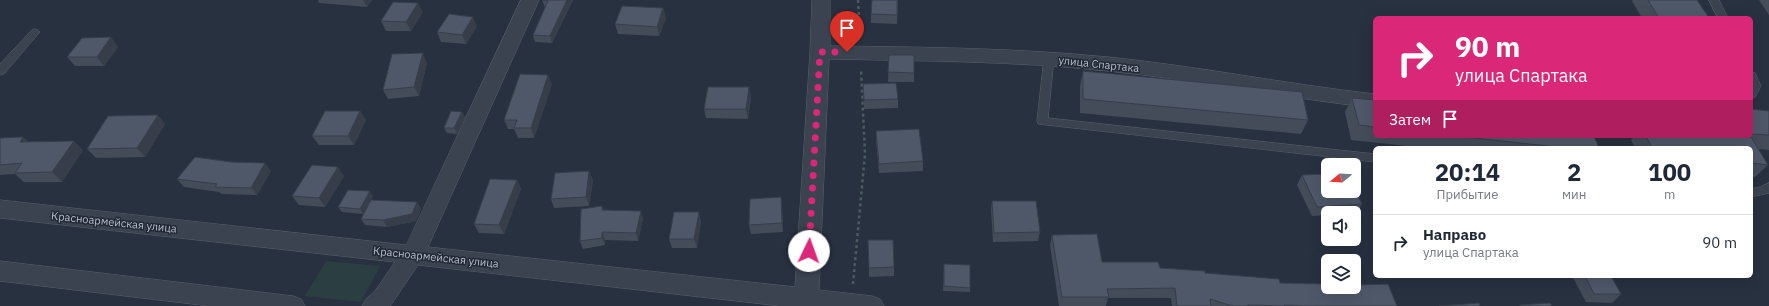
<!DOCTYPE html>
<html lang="ru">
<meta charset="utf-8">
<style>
:root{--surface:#fff;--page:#f2f2f3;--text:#1f2937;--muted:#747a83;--line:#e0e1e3}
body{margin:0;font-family:"IBM Plex Sans",sans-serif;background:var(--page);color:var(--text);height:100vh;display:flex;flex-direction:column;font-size:15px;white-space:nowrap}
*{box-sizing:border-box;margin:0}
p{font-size:13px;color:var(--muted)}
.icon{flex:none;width:22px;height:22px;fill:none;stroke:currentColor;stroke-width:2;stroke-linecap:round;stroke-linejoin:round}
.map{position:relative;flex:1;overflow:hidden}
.details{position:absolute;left:1373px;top:146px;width:380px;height:132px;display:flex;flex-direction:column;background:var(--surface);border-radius:6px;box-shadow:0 4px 16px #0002}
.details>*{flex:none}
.guide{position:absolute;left:1373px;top:16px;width:380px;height:122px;border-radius:6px;box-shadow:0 4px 16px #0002;background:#db2777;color:#fff;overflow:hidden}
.needle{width:26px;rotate:252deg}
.controls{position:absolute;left:1321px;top:158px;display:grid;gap:8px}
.controls a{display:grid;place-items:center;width:40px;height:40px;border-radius:6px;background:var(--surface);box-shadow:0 4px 16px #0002;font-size:20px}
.pin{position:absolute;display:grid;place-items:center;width:34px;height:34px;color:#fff;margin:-41px -17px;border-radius:50% 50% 50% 0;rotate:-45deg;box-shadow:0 0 4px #0007}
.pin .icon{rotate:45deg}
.me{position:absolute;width:44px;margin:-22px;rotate:3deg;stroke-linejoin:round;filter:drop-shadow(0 0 3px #0008)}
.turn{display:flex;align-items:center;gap:14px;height:84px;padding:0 16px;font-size:18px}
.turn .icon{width:52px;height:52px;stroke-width:2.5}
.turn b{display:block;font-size:28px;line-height:34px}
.then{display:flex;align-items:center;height:38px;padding:0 16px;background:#0003;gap:8px;font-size:15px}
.eta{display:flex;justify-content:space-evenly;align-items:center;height:68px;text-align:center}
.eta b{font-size:24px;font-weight:700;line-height:28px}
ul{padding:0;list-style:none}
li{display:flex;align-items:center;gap:12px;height:56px;padding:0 16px;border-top:1px solid var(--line)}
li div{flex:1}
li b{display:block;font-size:15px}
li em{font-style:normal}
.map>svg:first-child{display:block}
.green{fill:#2b3f42}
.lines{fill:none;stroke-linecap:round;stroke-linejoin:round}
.service-casing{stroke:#5a616d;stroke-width:1}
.minor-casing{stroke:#5a616d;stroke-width:1}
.path{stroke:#4b5c60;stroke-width:2.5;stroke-dasharray:3 3;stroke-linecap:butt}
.service{fill:#3c4350;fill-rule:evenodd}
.minor{fill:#3c4350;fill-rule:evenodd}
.wall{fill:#444c5a}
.shaded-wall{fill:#373e4a}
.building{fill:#4f5869;stroke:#373e4a}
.route{stroke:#db2777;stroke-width:7;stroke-dasharray:0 12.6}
.labels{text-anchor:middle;stroke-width:3;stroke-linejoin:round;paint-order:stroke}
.street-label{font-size:11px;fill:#b9bfca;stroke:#212836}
</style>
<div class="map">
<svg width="1769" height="306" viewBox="0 0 1769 306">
<rect width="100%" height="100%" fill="#283140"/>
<path class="green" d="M326 261 380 266 361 302 305 296Z"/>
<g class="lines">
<defs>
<g id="service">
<path d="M1709 0H1719L1728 18H1718Z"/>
<path d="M35 29 38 30 40 32 38 34 4 74 0 75V64L32 30Z"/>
<path d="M1049 55 1054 58 1048 118 1375 154V162L1038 124 1037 121 1044 58Z"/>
<path d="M1751 72 1755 73 1761 86 1755 97 1751 98Z"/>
<path d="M1769 183V193L1751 197V189L1760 187Z"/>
</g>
<g id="minor">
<path d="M521 0H539L428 247 795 287 810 52 812 0H830V46C922 47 1015 48 1108 57 1197 66 1286 84 1375 94V108C1286 98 1197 80 1108 71 1015 61 922 61 829 59L819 290 872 296 880 299 884 306H781L418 265 390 306H362L366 299 375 291 395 262 0 218V200L406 245Z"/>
<path d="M0 261 293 296 301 299 305 306H209L0 281Z"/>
</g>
</defs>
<use href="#service" class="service-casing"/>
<use href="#minor" class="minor-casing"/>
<g class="path">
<path d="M858 0 860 37"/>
<path d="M853 284 865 154 861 69"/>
</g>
<use href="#service" class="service"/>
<use href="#minor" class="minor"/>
</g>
<g class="wall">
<path d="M318 0H372L367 7 319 3Z"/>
<path d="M542 0H573L552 43 535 42 533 35 545 8Z"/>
<path d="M898 0 897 24 871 23V14Z"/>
<path d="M1633 0H1697L1709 18H1642L1632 1Z"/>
<path d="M1759 0H1769V15Z"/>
<path d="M663 8 666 18 659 36 618 34 615 24Z"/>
<path d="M423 12 411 31H386L381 21Z"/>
<path d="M477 26 466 44 441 42 437 32Z"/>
<path d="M118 47 104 66H75L67 57Z"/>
<path d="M889 55 914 73V82H888Z"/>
<path d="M427 63 419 96 388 99 383 90Z"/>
<path d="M1083 71 1308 120 1301 134 1080 113V86Z"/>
<path d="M552 84 534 138H518L514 129H508L504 120Z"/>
<path d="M863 84 898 99V108L864 109Z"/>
<path d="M751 97 748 119 706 118 704 109Z"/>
<path d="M1352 98 1375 100V136H1594L1599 148H1427L1351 140 1345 112Z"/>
<path d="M1751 109 1769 111V150L1758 149 1768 165 1755 177H1751V148H1635L1631 140 1635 136H1751Z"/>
<path d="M360 111 366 120 354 145H319L312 136Z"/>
<path d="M462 112 465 117 457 134 447 133 444 128Z"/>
<path d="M165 124 145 157 96 158 87 149Z"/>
<path d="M876 131 923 161V171L879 173 876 140Z"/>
<path d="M23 137 28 142 83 150 62 182H24L15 174 0 175V138Z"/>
<path d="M271 171 257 195 222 194 219 192 184 187 177 179Z"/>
<path d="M1302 175 1362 204 1357 213H1328V215L1312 216 1297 185Z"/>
<path d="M344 176 325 207 299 205 292 196Z"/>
<path d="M517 180 521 189 504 234 479 233 474 224Z"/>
<path d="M593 180 589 206 554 208 551 199Z"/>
<path d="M373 196 371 200 417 202 421 209 416 221 387 227 365 225 361 219 370 202 363 214 342 212 338 207Z"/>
<path d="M781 197 782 206 783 232 751 234 749 225Z"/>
<path d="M992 201 1040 232 1038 241 993 242 991 210Z"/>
<path d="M602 206 603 210 643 218 638 241 605 240V245L583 249 580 241Z"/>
<path d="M701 221 697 248H672L669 239Z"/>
<path d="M1052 235 1102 262 1205 273 1280 283 1328 287 1397 306H1172L1171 298H1108L1106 306H1059L1050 245Z"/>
<path d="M944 264 970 288V292L943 291Z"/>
<path d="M894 267V276L869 277V268Z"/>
<path d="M1572 276H1611L1621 294 1612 303 1586 302Z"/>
</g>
<g class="shaded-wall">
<path d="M363 0H372L367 7Z"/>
<path d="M567 0H573L552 43 550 36Z"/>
<path d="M418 3 423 12 411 31 406 22Z"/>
<path d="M663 8 666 18 659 36 657 27Z"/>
<path d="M473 17 477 26 466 44 462 35Z"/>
<path d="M111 37 118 47 104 66 97 57Z"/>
<path d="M423 53 427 63 419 96 414 87Z"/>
<path d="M548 75 552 84 534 138 531 128Z"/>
<path d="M749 87 751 97 748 119 746 109Z"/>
<path d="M360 111 366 120 354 145 348 136Z"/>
<path d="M462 112 465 117 457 134 454 128Z"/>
<path d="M158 115 165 124 145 157 137 148Z"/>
<path d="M23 137 33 146 20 142Z"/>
<path d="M74 141 83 150 62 182 52 172Z"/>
<path d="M265 163 271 171 257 195 251 188Z"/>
<path d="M338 167 344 176 325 207 319 198Z"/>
<path d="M589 171 593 180 589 206 586 197Z"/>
<path d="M517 180 521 189 504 234 499 225Z"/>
<path d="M370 191 373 196 363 214 360 209Z"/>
<path d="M781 197 782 206 783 232 782 223Z"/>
<path d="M417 202 421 209 416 221 387 227 383 220Z"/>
<path d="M641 211 643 218 638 241 636 233Z"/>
<path d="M699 212 701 221 697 248 694 239Z"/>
<path d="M602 232 605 240V245L602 238Z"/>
</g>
<g class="building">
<path d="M542 0H567L550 36 533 35 548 1Z"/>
<path d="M872 0H897V15L871 14Z"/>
<path d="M1648 0H1697L1709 18H1659Z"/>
<path d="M393 2 418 3 406 22 381 21Z"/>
<path d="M622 6 663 8 657 27 615 24Z"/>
<path d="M449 14 473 17 462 35 437 32Z"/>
<path d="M111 37 97 57H67L82 38Z"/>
<path d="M423 53 414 87 383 90 392 54Z"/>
<path d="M889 55H914V73L888 72Z"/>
<path d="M1083 71 1302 92 1308 120 1083 99Z"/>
<path d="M520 74 548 75 531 128H514L517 120H504Z"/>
<path d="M896 83 898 99 864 100 863 84Z"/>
<path d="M708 87H749L746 109H704Z"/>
<path d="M1352 98 1375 100V127L1359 125Z"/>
<path d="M1751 109 1769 111V135L1751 134Z"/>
<path d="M325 111H360L348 136H312Z"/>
<path d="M451 111 462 112 454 128H444Z"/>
<path d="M158 115 137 148 87 149 108 116Z"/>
<path d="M919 129 923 161 879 164 876 131Z"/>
<path d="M1455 136H1594L1599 148H1566Z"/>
<path d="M1646 136H1737L1751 137 1768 165 1751 163V148H1652Z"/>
<path d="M23 137 20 142 74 141 52 172 15 173 22 163 0 165V138Z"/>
<path d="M195 157 231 162 265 163 251 188 215 187 217 184 177 179Z"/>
<path d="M312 165 338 167 319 198 292 196Z"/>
<path d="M589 171 586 197 551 199 555 173Z"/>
<path d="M1328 174V191H1354V188L1362 204 1317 207 1302 175Z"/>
<path d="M490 179 517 180 499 225 474 224Z"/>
<path d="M348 190 370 191 360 209 338 207Z"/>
<path d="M781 197 782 223 749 225 750 199Z"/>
<path d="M371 200 417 202 412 214 383 220 361 219Z"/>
<path d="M992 201H1036L1040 232 994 233Z"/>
<path d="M602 206V210L641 211 636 233 602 232V238L580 241 581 209Z"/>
<path d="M674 212H699L694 239H669Z"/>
<path d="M1097 234 1102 262H1158L1160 268 1205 271V273L1279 279 1280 283 1328 284V287H1354V285L1388 284 1397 306H1304L1284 305 1285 306 1248 305V306H1233L1210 299 1211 306H1177L1175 288 1107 289 1109 297H1062L1052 235Z"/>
<path d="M868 240H893L894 267 869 268Z"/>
<path d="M944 264 970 265V288L944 286Z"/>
<path d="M1585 276H1611L1621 294H1594Z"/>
<path d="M1479 303 1480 306H1439Z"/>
<path d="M1550 303 1552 306H1520V305Z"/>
</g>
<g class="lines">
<path class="route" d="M809 251 820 52H847"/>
</g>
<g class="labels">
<g class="street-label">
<text transform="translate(1099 64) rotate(6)" y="4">улица Спартака</text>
<text transform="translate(114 222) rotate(6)" y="4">Красноармейская улица</text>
<text transform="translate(436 257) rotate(6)" y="4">Красноармейская улица</text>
</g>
</g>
</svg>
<div class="controls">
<a><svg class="needle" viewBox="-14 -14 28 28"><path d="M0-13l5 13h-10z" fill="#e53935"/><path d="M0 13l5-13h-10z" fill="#747a83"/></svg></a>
<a><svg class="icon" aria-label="sound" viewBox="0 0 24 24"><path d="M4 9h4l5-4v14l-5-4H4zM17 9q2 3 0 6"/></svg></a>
<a><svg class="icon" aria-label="layers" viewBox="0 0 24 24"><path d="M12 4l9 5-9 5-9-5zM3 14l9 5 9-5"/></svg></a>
</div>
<div class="pin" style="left:847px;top:52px;background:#d93025"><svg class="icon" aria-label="arrive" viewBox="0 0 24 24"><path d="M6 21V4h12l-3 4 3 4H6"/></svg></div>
<svg class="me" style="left:809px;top:251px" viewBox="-20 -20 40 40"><circle r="19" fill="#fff"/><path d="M0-13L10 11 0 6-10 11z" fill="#db2777"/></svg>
<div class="guide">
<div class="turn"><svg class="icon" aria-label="right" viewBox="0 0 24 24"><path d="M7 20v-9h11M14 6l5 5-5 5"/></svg><div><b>90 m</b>улица Спартака</div></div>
<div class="then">Затем<svg class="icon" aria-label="arrive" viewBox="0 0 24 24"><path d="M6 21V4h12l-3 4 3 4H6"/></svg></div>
</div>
<section class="details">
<div class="eta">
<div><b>20:14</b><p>Прибытие</p></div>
<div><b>2</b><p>мин</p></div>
<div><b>100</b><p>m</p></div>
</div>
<ul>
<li><svg class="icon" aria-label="right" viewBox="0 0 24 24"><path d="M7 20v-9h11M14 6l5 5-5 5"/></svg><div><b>Направо</b><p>улица Спартака</p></div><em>90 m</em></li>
</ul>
</section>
</div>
